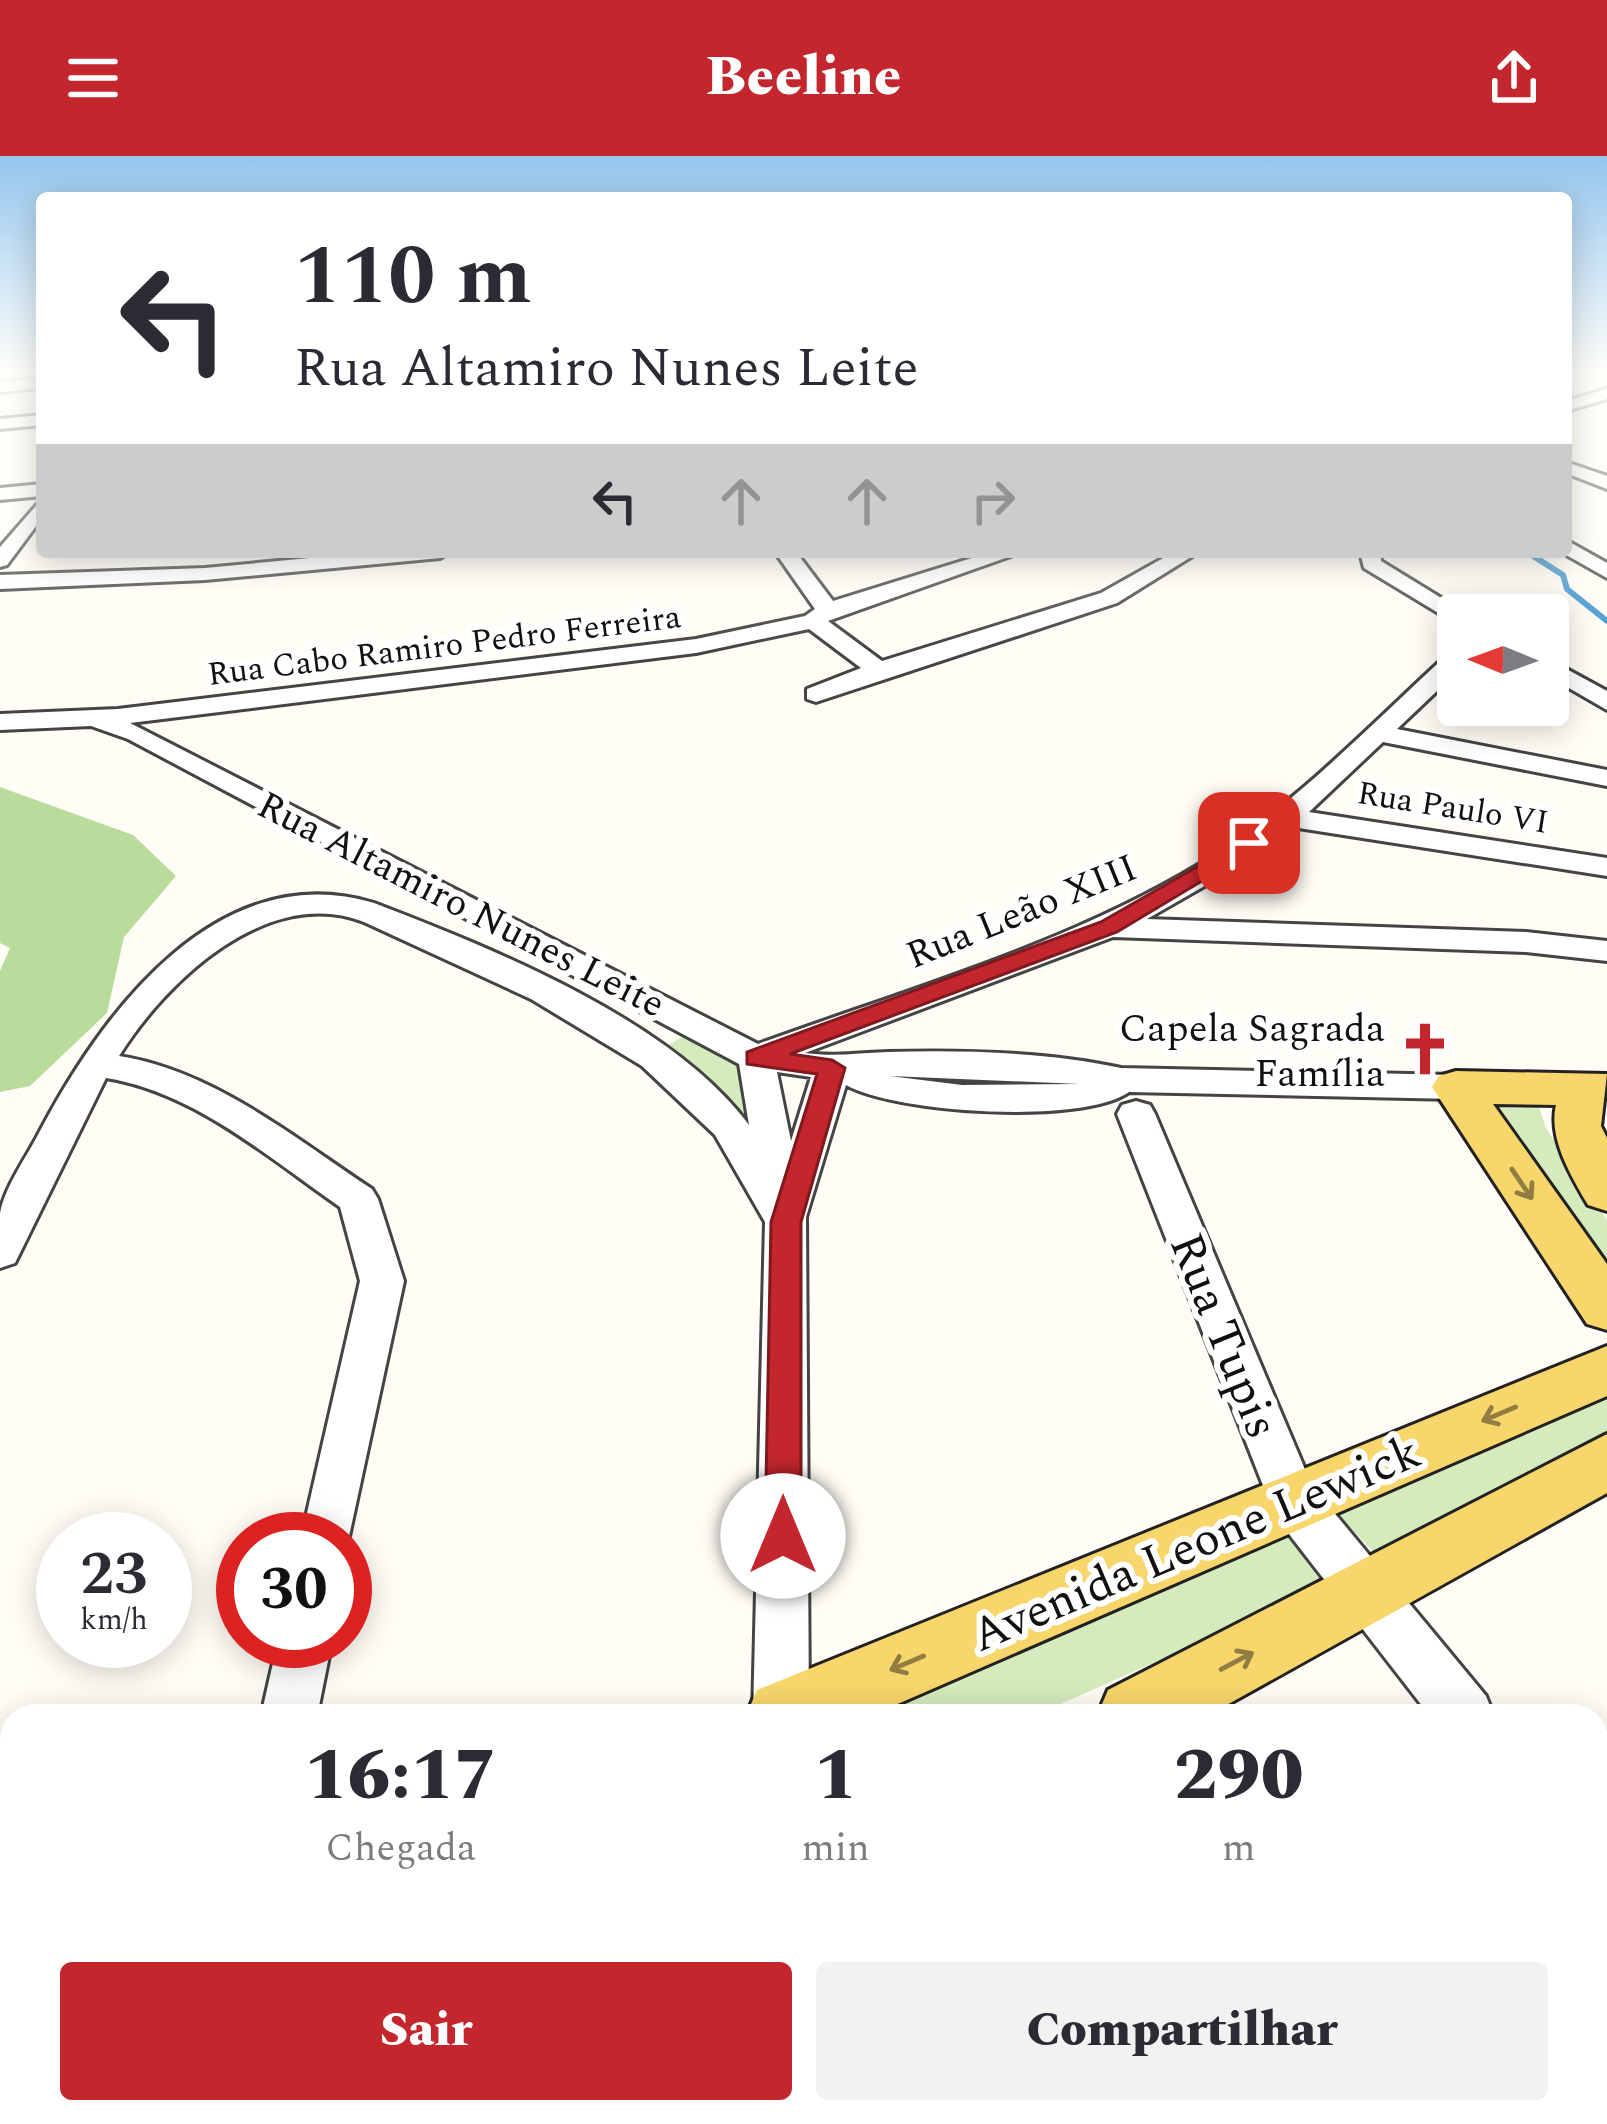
<!DOCTYPE html>
<html lang="pt">
<meta charset="utf-8">
<style>
:root{--surface:#fff;--page:#f2f2f3;--text:#2b2b33;--muted:#7c7c81;--accent:#c4262e}
body{margin:0;font-family:Spectral,serif;background:var(--page);color:var(--text);height:100vh;display:flex;flex-direction:column;font-size:45px;white-space:nowrap}
*{box-sizing:border-box;margin:0}
p{font-size:39px;color:var(--muted)}
.icon{flex:none;width:66px;height:66px;fill:none;stroke:currentColor;stroke-width:2;stroke-linecap:round;stroke-linejoin:round}
.map{position:relative;flex:1;overflow:hidden}
.sheet{position:absolute;left:0px;top:1548px;width:1608px;height:420px;display:flex;flex-direction:column;background:var(--surface);border-radius:36px 36px 0 0;box-shadow:0 6px 30px #0003}
.sheet>*{flex:none}
.hud{position:absolute;left:36px;top:36px;width:1536px;height:366px;border-radius:12px;box-shadow:0 6px 30px #0003;background:#fff;color:var(--text);overflow:hidden}
.needle{width:78px;rotate:271deg}
.controls{position:absolute;left:1437px;top:438px;display:grid;gap:24px}
.controls a{display:grid;place-items:center;width:132px;height:132px;border-radius:12px;background:var(--surface);box-shadow:0 6px 30px #0003;font-size:60px}
.speed{position:absolute;left:36px;top:1356px;display:flex;gap:24px;font-size:60px;font-weight:700;text-align:center}
.speed>*{display:grid;place-content:center;width:156px;height:156px;border-radius:50%;background:var(--surface);box-shadow:0 6px 30px #0003;line-height:1}
.speed small{font-size:30px;font-weight:400}
.speed .limit{border:18px solid #d22;background:#fff;color:#111}
.pin{position:absolute;display:grid;place-items:center;width:102px;height:102px;color:#fff;margin:-51px;border-radius:24px;box-shadow:0 6px 18px #0006}
.me{position:absolute;width:132px;margin:-66px;rotate:0deg;stroke-linejoin:round;filter:drop-shadow(0 0 9px #0008)}
.turn{display:flex;align-items:center;gap:42px;height:252px;padding:0 60px;font-size:54px}
.turn .icon{width:156px;height:156px;stroke-width:2.5}
.turn b{display:block;font-size:84px;line-height:102px}
.lanes{display:flex;align-items:center;height:114px;padding:0 60px;background:#0003;justify-content:center;gap:60px;direction:ltr}
.lanes .off{opacity:.35}
.eta{display:flex;justify-content:space-evenly;align-items:center;height:204px;text-align:center}
.eta b{font-size:72px;font-weight:800;line-height:84px}
.button{display:flex;gap:24px;margin-top:auto;padding:24px 60px}
.button a{flex:1;height:138px;border-radius:12px;background:var(--accent);color:#fff;font-size:48px;font-weight:800;line-height:138px;text-align:center}
.button a+a{background:var(--page);color:var(--text)}
header{display:flex;justify-content:space-between;align-items:center;height:156px;padding:0 60px;background:var(--accent);color:#fff;font-size:54px;font-weight:800}
.map>svg:first-child{display:block}
.green{fill:#d5ebbd}
.forest{fill:#b9dc9c}
.lines{fill:none;stroke-linecap:round;stroke-linejoin:round}
.stream{stroke:#3f96cf;stroke-width:6}
.minor-casing{stroke:#444;stroke-width:6}
.major-casing{stroke:#222;stroke-width:6}
.minor{fill:#fff;fill-rule:evenodd}
.major{fill:#f9d66b;fill-rule:evenodd}
.oneway{stroke:#917d42}
.route{fill:#c4262e;stroke:#7f191e;stroke-width:3}
.labels{text-anchor:middle;stroke-width:12;stroke-linejoin:round;paint-order:stroke}
.far-street-label{font-size:33px;fill:#111;stroke:#fff}
.street-label{font-size:39px;fill:#111;stroke:#fff}
.poi-label{font-size:39px;fill:#111;stroke:#fff;text-anchor:end}
.near-street-label{font-size:48px;fill:#111;stroke:#fff}
</style>
<header><svg class="icon" aria-label="menu" viewBox="0 0 24 24"><path d="M4 6h16M4 12h16M4 18h16"/></svg>Beeline<svg class="icon" aria-label="share" viewBox="0 0 24 24"><path d="M12 15V3M7 8l5-5 5 5M5 13v7h14v-7"/></svg></header>
<div class="map">
<svg width="1607" height="1968" viewBox="0 0 1607 1968">
<rect width="100%" height="100%" fill="#fffdf5"/>
<g class="green">
<path d="M689 876 760 922 767 1019 661 894Z"/>
<path d="M1491 939 1536 943 1546 972 1607 1064V1131L1501 970Z"/>
<path d="M1607 1236V1291L1380 1403 1334 1354Z"/>
<path d="M1283 1374 1325 1430 1034 1560H887L880 1547Z"/>
</g>
<path class="forest" d="M0 631 133 679 176 720 124 781 107 857 30 930 0 936V815L10 792 0 787Z"/>
<g class="lines">
<path class="stream" d="M1527 396 1563 419 1567 433 1607 465"/>
<defs>
<g id="minor">
<path d="M42 222V232L0 236V226Z"/>
<path d="M1607 233V243L1566 255V245Z"/>
<path d="M42 259V269L0 273V263Z"/>
<path d="M1566 306 1607 320V333L1566 317Z"/>
<path d="M42 328V340L0 344V332Z"/>
<path d="M42 343V362L7 409 0 411V391Z"/>
<path d="M1566 384 1607 407V422L1561 396H1566Z"/>
<path d="M373 396H450L440 402 205 424 0 433V419L205 412Z"/>
<path d="M775 396H796L833 445 991 396H1022L828 465 882 505 1101 437 1174 396H1199L1117 447 816 546 807 543V533L861 512 809 473 696 497 130 567 758 888C906 834 1063 790 1198 709 1293 652 1369 570 1449 497L1458 495V515L1397 573 1607 614V630L1383 586 1309 656 1607 702V720L1292 671 1222 720 1147 763 1526 776 1607 785V805L1526 796 1113 781 805 897C834 901 859 897 888 896 963 894 1048 896 1121 912L1456 919 1469 922 1475 931 1469 940 1456 943 1129 936C1083 969 895 957 846 929L806 1061 809 1560H753L765 1066 715 979 642 910 531 843 364 766C268 728 166 825 119 900 214 915 293 981 372 1033L378 1043 404 1125 345 1399V1383H301L360 1125 340 1051C268 1001 194 936 106 922L15 1107 0 1112C0 1094 0 1074 0 1057 5 1030 28 999 40 975 103 856 218 700 374 747 494 793 671 864 749 969L739 908 128 583 91 570 0 574V558L118 553 696 483 805 460 815 453ZM777 916 811 921 791 985ZM890 920 1080 928 962 929Z"/>
<path d="M1360 396H1380L1381 405 1469 459 1450 464 1364 412Z"/>
<path d="M1548 503 1607 535V554L1548 520Z"/>
<path d="M1136 945 1150 949 1155 958 1312 1330 1486 1540 1494 1560H1430L1275 1360 1117 958 1122 949Z"/>
<path d="M278 1485H332L317 1560H261Z"/>
<path d="M1596 1688 1607 1693V1763L1596 1759Z"/>
<path d="M170 1956H240L238 1968H168Z"/>
<path d="M813 1956H883L884 1968H814Z"/>
</g>
<g id="major">
<path d="M1456 915 1607 918 1601 970 1607 982V1055L1588 1049C1571 1020 1548 982 1556 949L1493 948 1607 1108V1174L1587 1168 1432 931 1439 920Z"/>
<path d="M1607 1190V1240L870 1560H746L757 1534Z"/>
<path d="M1607 1278V1337L1207 1560H1097L1108 1534Z"/>
<path d="M12 1724V1806L0 1807V1725Z"/>
<path d="M12 1868 13 1956 0 1957V1869Z"/>
</g>
</defs>
<use href="#minor" class="minor-casing"/>
<use href="#major" class="major-casing"/>
<use href="#minor" class="minor"/>
<use href="#major" class="major"/>
</g>
<defs><path id="oneway-shaft" d="M-6 0H5M1.5-3L5.5 0L1.5 3" fill="none" stroke-width="1.6" stroke-linecap="round" stroke-linejoin="round" transform="scale(3)"/></defs>
<g class="oneway">
<use href="#oneway-shaft" transform="translate(1522 1028) rotate(56)"/>
<use href="#oneway-shaft" transform="translate(1499 1258) rotate(157)"/>
<use href="#oneway-shaft" transform="translate(1237 1505) rotate(-28)"/>
<use href="#oneway-shaft" transform="translate(907 1507) rotate(157)"/>
</g>
<linearGradient id="sky" x2="0" y2="1"><stop stop-color="#95c6ee"/><stop offset="0.44" stop-color="#fffefa"/><stop offset="1" stop-color="#fffefa" stop-opacity="0"/></linearGradient>
<rect width="1607" height="492" fill="url(#sky)"/>
<path class="route" d="M1249 681 1260 687 1257 692 1117 776 790 898 832 904 845 912 801 1066V1380L795 1392 783 1396 770 1392 765 1380 771 1066 817 918 747 908V896L1101 766Z"/>
<defs>
<symbol id="church-bare" viewBox="-9 -9 18 18"><path d="M-1.2-6h2.4v3.5h3.3v2.4h-3.3V6h-2.4V-.1h-3.3v-2.4h3.3Z" fill="#c4262e" stroke="#fff" stroke-width="2.5" paint-order="stroke"/></symbol>
</defs>
<g fill-rule="evenodd">
<use href="#church-bare" x="1387" y="855" width="76" height="76"/>
</g>
<g class="labels">
<g class="far-street-label">
<text transform="translate(444 488) rotate(-7)" y="12">Rua Cabo Ramiro Pedro Ferreira</text>
<text transform="translate(1453 650) rotate(9)" y="12">Rua Paulo VI</text>
</g>
<g class="street-label">
<text transform="translate(462 747) rotate(27)" y="14">Rua Altamiro Nunes Leite</text>
<text transform="translate(1021 754) rotate(-22)" y="14">Rua Leão XIII</text>
</g>
<g class="poi-label">
<text x="1385" y="885">Capela Sagrada<tspan x="1385" dy="45">Família</tspan></text>
</g>
<g class="near-street-label">
<text transform="translate(1226 1179) rotate(68)" y="17">Rua Tupis</text>
<text transform="translate(1195 1386) rotate(-23)" y="17">Avenida Leone Lewick</text>
</g>
</g>
</svg>
<div class="controls">
<a><svg class="needle" viewBox="-14 -14 28 28"><path d="M0-13l5 13h-10z" fill="#e53935"/><path d="M0 13l5-13h-10z" fill="#7c7c81"/></svg></a>
</div>
<div class="speed"><div>23<small>km/h</small></div><div class="limit">30</div></div>
<div class="pin" style="left:1249px;top:687px;background:#d93025"><svg class="icon" aria-label="arrive" viewBox="0 0 24 24"><path d="M6 21V4h12l-3 4 3 4H6"/></svg></div>
<svg class="me" style="left:783px;top:1380px" viewBox="-20 -20 40 40"><circle r="19" fill="#fff"/><path d="M0-13L10 11 0 6-10 11z" fill="#c4262e"/></svg>
<div class="hud">
<div class="turn"><svg class="icon" aria-label="left" viewBox="0 0 24 24"><path d="M17 20v-9H6M10 6l-5 5 5 5"/></svg><div><b>110 m</b>Rua Altamiro Nunes Leite</div></div>
<div class="lanes"><svg class="icon" aria-label="left" viewBox="0 0 24 24"><path d="M17 20v-9H6M10 6l-5 5 5 5"/></svg><svg class="icon off" aria-label="ahead" viewBox="0 0 24 24"><path d="M12 20V5M6 11l6-6 6 6"/></svg><svg class="icon off" aria-label="ahead" viewBox="0 0 24 24"><path d="M12 20V5M6 11l6-6 6 6"/></svg><svg class="icon off" aria-label="right" viewBox="0 0 24 24"><path d="M7 20v-9h11M14 6l5 5-5 5"/></svg></div>
</div>
<section class="sheet">
<div class="eta">
<div><b>16:17</b><p>Chegada</p></div>
<div><b>1</b><p>min</p></div>
<div><b>290</b><p>m</p></div>
</div>
<div class="button"><a>Sair</a><a>Compartilhar</a></div>
</section>
</div>
